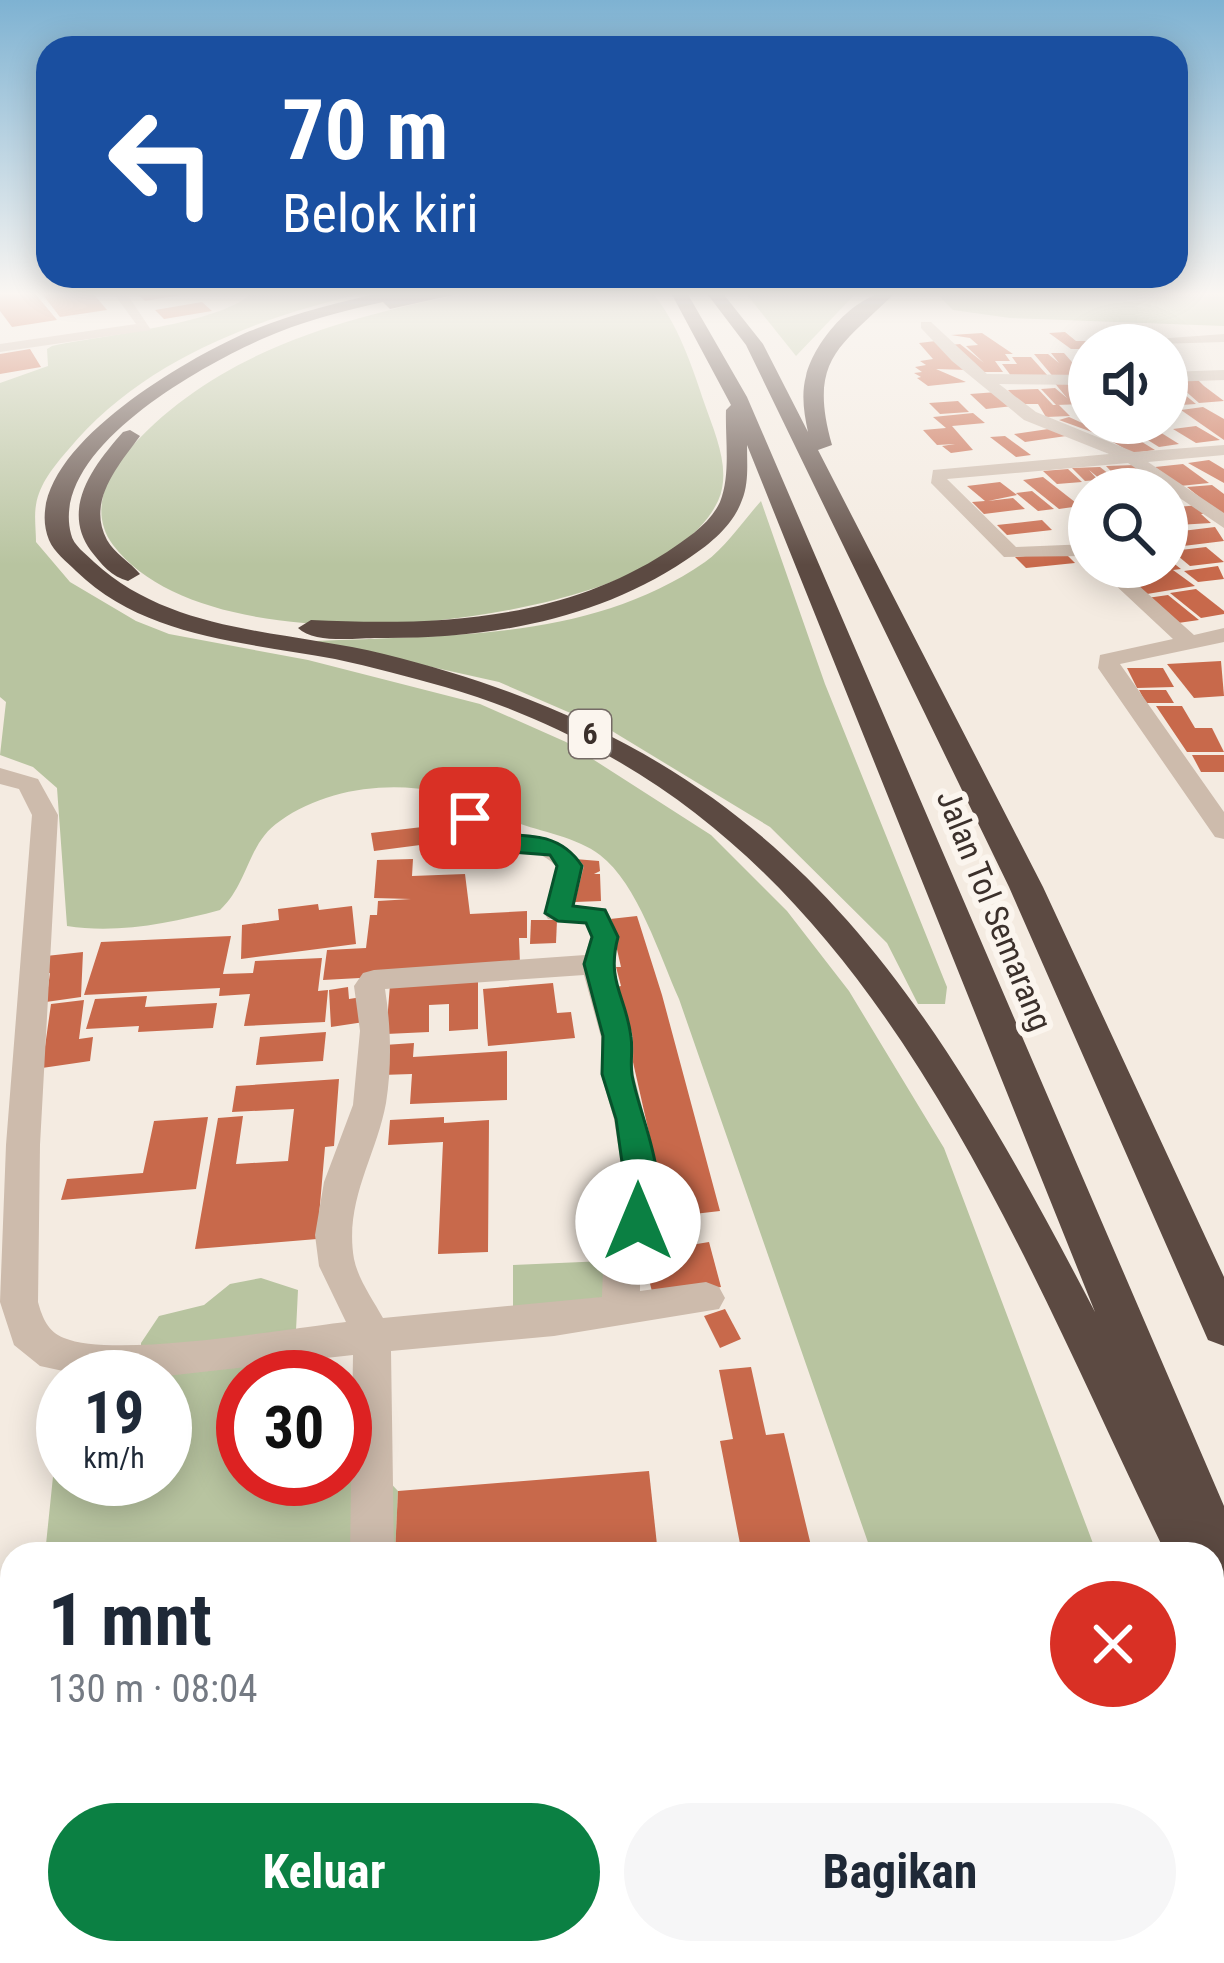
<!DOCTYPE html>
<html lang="id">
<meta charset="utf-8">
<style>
:root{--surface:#fff;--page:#f6f6f7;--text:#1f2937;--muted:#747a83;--accent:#0b8043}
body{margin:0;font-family:"Roboto Condensed",sans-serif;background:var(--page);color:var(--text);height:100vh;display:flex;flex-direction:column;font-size:45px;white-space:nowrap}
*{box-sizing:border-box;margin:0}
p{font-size:39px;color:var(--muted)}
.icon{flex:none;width:66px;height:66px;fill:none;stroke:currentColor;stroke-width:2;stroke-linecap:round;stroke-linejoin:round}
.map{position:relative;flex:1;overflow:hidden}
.sheet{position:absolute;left:0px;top:1542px;width:1224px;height:423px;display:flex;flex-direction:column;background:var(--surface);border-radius:36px 36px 0 0;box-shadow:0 6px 30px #0003}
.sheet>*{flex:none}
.banner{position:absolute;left:36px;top:36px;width:1152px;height:252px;border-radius:36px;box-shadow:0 6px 30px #0003;background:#1a4fa0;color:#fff;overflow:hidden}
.buttons{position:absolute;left:1068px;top:324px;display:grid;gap:24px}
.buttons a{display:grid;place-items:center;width:120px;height:120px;border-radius:50%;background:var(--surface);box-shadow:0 6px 30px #0003;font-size:60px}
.speed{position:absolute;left:36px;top:1350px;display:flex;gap:24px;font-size:60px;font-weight:700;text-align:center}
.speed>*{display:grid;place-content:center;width:156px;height:156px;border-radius:50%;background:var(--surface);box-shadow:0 6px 30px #0003;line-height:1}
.speed small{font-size:30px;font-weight:400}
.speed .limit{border:18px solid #d22;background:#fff;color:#111}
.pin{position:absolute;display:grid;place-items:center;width:102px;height:102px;color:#fff;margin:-51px;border-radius:24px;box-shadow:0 6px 18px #0006}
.me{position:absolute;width:132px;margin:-66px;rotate:0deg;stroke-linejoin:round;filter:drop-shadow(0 0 9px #0008)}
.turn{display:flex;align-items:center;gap:42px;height:252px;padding:0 48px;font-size:54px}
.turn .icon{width:156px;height:156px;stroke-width:2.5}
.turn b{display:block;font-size:84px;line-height:102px}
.round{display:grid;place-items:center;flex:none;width:126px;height:126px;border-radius:63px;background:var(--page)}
.overview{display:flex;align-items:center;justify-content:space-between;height:204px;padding:0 48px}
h1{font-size:72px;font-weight:700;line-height:90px}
.button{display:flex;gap:24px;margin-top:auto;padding:24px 48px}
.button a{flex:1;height:138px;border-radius:72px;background:var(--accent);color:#fff;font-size:48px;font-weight:700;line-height:138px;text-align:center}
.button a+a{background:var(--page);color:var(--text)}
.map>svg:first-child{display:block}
.green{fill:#b8c4a0}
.building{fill:#c8694b}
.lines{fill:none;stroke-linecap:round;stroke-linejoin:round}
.minor{fill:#cdbbac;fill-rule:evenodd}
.highway{fill:#5c4a42;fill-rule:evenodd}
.route{fill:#0b8043;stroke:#07532c;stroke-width:3}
.labels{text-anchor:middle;stroke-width:12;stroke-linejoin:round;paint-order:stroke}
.shield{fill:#fbf5ee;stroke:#756b66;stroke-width:3}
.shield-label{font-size:30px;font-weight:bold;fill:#3b302b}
.street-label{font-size:33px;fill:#3b302b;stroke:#fbf5ee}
</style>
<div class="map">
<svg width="1224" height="1963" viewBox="0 0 1224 1963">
<rect width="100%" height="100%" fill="#f4ebe1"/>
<g class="green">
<path d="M253 291H373C261 316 143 359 68 450 55 465 39 484 36 505 34 516 36 530 36 542L70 582 136 621 169 634 308 660 480 704 566 742 711 835 787 911 849 991 944 1148 1097 1554H872L679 999C660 957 638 884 600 855 577 837 541 832 515 822 503 818 493 810 482 805 419 778 337 781 280 821 247 843 249 883 220 910 172 923 117 934 67 926L57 788 33 767 0 755 6 702 0 697V383L48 366 47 349 52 346C97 336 228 323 253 291Z"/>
<path d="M479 291H651C678 323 692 366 705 405 715 434 732 470 718 501 703 533 668 555 637 571 518 629 205 665 113 545 91 516 103 480 125 454 216 349 348 316 479 291Z"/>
<path d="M744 291H858L796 356Z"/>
<path d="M945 291H1224V326L1010 318 953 310 940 297Z"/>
<path d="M761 501 825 684 947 987 945 1004H918L887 943 770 827 612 731 499 682 315 641C447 635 591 641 705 562 726 547 743 521 761 501Z"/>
<path d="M605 1261 607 1306 513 1310V1265Z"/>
<path d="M261 1278 298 1290 294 1371 297 1377H243V1479H345V1453L383 1475 398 1491 395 1554H45L60 1409 63 1479H165V1377H141V1343L159 1316 204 1305 230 1284Z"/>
<path d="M12 1661V1953H710L712 1963H0V1665Z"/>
<path d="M1212 1875 1224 1909V1963H993L990 1953H1212Z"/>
</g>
<g class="building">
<path d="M0 291H33L57 320 12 327 0 311Z"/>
<path d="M40 291H91L107 310 60 317Z"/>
<path d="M134 291H192V293L145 301Z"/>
<path d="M202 302 212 311 164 319 155 310Z"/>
<path d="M1065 332 1076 341H1089V349H1071L1049 333Z"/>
<path d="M982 333 1013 354H1005L1010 361H995L1003 372H977L950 345 960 344 984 363 966 346 978 345 970 338 951 335Z"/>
<path d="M936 341 968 370 936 369 966 382 928 386 917 378 921 377 914 373 922 372 915 367 926 365 920 361 933 359 919 343Z"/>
<path d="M30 349 41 367 0 374V354Z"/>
<path d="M1051 353H1064L1086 378 1055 379 1034 354H1048L1059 363Z"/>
<path d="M1012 357H1031L1048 376 1012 377 1002 364H1017Z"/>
<path d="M1198 380 1204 386 1224 401 1199 403 1174 381Z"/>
<path d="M1053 381H1066L1084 404 1056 405 1041 389 1055 388 1067 398Z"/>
<path d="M1177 388 1178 389 1196 404 1167 406V389Z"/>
<path d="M1038 389 1053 405H1059L1070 416 1046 417 1038 404H1021L1008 390Z"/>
<path d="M997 392 1013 406 986 409 970 394Z"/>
<path d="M958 401 969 412 940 414 929 403Z"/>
<path d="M1203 407 1224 419V440L1181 410Z"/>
<path d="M973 413 985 423 952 426 973 450 951 453 942 446 955 444 937 445 923 430 946 428 933 417Z"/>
<path d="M1069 417 1091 427 1138 423 1142 429 1103 436 1059 420Z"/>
<path d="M1196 426 1220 440 1196 443 1173 429Z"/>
<path d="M1062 427 1073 435 1025 442 1014 434Z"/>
<path d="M1155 429 1179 444 1159 447 1135 432Z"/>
<path d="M1129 434 1155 450 1132 453 1106 438Z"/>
<path d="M1005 436 1031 455 1016 457 990 437Z"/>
<path d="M1209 460 1224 469V483L1188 463Z"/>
<path d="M1183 464 1209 483 1180 486 1155 467Z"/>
<path d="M1136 465 1167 488 1103 489 1097 484 1121 482 1106 466Z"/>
<path d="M1100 467 1114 478 1100 479 1089 470 1098 480 1085 481 1072 468Z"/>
<path d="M1068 469 1082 482 1057 484 1043 471Z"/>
<path d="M1043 477 1080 506 1059 509 1023 480Z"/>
<path d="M1000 482 1017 495 988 501 1013 498 1025 509 984 514 972 502 985 501 967 486Z"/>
<path d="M1212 485 1224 494V517L1187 487Z"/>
<path d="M1032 491 1054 509 1038 511 1016 493Z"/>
<path d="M1199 505 1209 513 1201 514 1211 523 1178 525 1167 517V508Z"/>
<path d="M1042 520 1052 530 1007 535 997 525Z"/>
<path d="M1167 527 1174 532 1215 527 1224 541 1167 548Z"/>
<path d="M1206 547 1224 562 1190 566 1172 551Z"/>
<path d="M1064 552 1075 563 1026 568 1015 557Z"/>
<path d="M1167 558 1181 569 1173 570 1195 586 1141 595 1122 579 1159 573 1151 567H1167Z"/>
<path d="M1218 566 1224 579 1198 582 1184 571Z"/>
<path d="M1196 589 1224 611V614L1201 618 1170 593Z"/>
<path d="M1168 595 1199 620 1178 623 1147 598Z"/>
<path d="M1221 661 1224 696 1194 698 1167 664Z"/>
<path d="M1127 668H1163L1174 687 1137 688Z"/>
<path d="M1139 690H1166L1174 703H1146Z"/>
<path d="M1156 706H1182L1195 728H1212L1224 752H1187Z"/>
<path d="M1192 755H1224V772H1201Z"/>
<path d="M448 824 451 841 374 851 371 833Z"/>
<path d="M413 859 412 876 465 874 470 914 527 911V938H519L520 964 470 972 323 980 327 950 366 948 370 915H377L378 901 411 899 374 898 377 860Z"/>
<path d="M575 859 599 861 600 871 594 874H600L601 901 575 902Z"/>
<path d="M318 904 319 910 352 906 356 944 241 959 242 925 279 920 278 909Z"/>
<path d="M637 916 662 995 720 1211 668 1217 616 987 621 986 616 967H621L610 919Z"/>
<path d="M531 920H557L556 943 530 944Z"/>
<path d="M231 936 223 974 253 973 255 961 322 958 318 991 328 990 325 1022 244 1026 250 994 219 996 220 988 84 995 101 942Z"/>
<path d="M83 952 81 997 46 1002 50 973 43 974 46 956Z"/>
<path d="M478 980V1029L449 1031V1004L429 1005V1032L386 1034 390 985Z"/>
<path d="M553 983 557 1013 571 1012 575 1038 488 1046 483 989Z"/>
<path d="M348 987 349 999 362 997 364 1022 331 1027 329 990Z"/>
<path d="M147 996 145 1007 217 1003 213 1028 138 1032 139 1026 86 1029 95 999Z"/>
<path d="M84 1000 79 1039 93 1037 90 1061 42 1068 51 1004Z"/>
<path d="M326 1032 323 1061 256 1065 260 1037Z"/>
<path d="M414 1043 413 1057 507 1051V1100L410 1104 412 1074 381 1075 384 1045Z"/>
<path d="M339 1079 334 1146 325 1147 317 1239 195 1249 218 1118 243 1116 236 1164 288 1161 294 1109 232 1112 236 1086Z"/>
<path d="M208 1117 196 1189 61 1200 67 1179 143 1173 154 1121Z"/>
<path d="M444 1117V1123L489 1120 488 1252 438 1254 443 1142 388 1145 390 1120Z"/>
<path d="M709 1242 721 1287 654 1299 642 1253Z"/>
<path d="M725 1309 741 1339 720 1348 704 1316Z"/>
<path d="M751 1367 766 1435 784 1433 813 1554H742L720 1441 733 1439 719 1370Z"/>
<path d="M649 1471 658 1554H395L398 1491Z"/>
<path d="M396 1953H578L579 1963H396Z"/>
<path d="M732 1953H909L911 1963H734Z"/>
</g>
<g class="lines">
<g class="minor">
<path d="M112 291H125L151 330 0 352V344L136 324Z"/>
<path d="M921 322H931L987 374 1089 375V385L999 384 1036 412 1134 452 1224 445V455L1148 462 1224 513V528L1128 463 947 479 1016 547 1089 544V556L1004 557 931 483 933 470 1109 454 1024 420 952 361 921 328Z"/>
<path d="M1224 334V342L1122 345 1129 341Z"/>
<path d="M1224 370V380L1167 382V372Z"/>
<path d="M1096 567H1118L1194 635 1224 628V642L1120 664 1224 812V839L1215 837 1098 668 1100 655 1173 639Z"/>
<path d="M0 768 38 779 58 815 40 1145 38 1302C42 1317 48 1332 64 1338 115 1359 284 1329 346 1322L319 1266 315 1235 324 1182 353 1105 360 1031 354 986 363 973 374 970 585 955 591 937 585 924 548 919 544 913 556 866C528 836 488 864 459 842L457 818 470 810 483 818 482 834C522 833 559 830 584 866L574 905 606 909C625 941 608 950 615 980 619 998 627 1015 632 1033 635 1049 631 1065 635 1080 646 1120 680 1249 640 1277V1291L706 1282 719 1287 725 1298 719 1309 554 1336 391 1351 394 1554H350L353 1355 157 1377H91L40 1366 14 1345 0 1302 6 1145 32 815 19 789 0 784ZM584 975 601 1037V1074L614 1119 625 1191 616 1254 603 1269 602 1297 383 1318C373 1300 358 1279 354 1259 344 1201 376 1157 386 1103 392 1065 391 1027 385 989Z"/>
<rect x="345" y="1953" width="54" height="10"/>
</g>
<g class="highway">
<path d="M389 291H417L413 295 471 291 390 309 383 302C342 311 300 322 262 339 199 367 49 450 71 534 73 545 86 554 94 562 172 634 285 630 384 654 778 751 917 971 1095 1312L747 445C747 463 749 483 742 500 733 526 709 545 686 560 595 621 487 639 378 638 356 638 314 644 298 628L311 620C435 626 560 621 667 552 686 539 710 524 720 502 731 474 725 439 726 410L731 405 670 291H686L747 397 1224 1506V1642L1212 1637V1554H1166C1027 1269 898 916 607 755 556 727 502 703 445 687 409 677 372 667 335 659 245 642 145 638 76 571 67 562 54 552 49 540 15 455 189 357 250 331 295 313 342 301 389 291Z"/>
<path d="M705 291H721L763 344 808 432C804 414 801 394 806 376 815 339 859 289 897 291 842 346 807 357 832 445L818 450 1043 887 1224 1277V1346L1208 1340 1009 887 746 345Z"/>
<path d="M130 430 140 436C119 465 86 501 107 540 115 554 130 562 140 574L128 581C112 577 101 564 91 551 60 508 94 465 123 432Z"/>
</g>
</g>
<linearGradient id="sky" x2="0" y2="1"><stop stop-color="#7eb2d2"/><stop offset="0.52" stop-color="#faf6f2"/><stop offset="1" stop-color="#faf6f2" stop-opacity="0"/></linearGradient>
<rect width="1224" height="565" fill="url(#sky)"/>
<path class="route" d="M470 811 482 818 481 834C521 836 558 829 582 866L573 906 605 910 618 937C606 982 626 996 631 1037 633 1050 630 1063 632 1075 641 1123 674 1183 649 1231L638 1235 626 1231 621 1222 626 1191 616 1119 602 1074 603 1036 584 964 592 937 586 923 558 921 545 913 557 866 550 855 475 849 459 842V818Z"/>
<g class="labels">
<rect class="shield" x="569" y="710" width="42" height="48" rx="9"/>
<g class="shield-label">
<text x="590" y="744">6</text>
</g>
<g class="street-label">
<text transform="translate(995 910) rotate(68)" y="12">Jalan Tol Semarang</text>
</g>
</g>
</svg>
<div class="buttons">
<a><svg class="icon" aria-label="sound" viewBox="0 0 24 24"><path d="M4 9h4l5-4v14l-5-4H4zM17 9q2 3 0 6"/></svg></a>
<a><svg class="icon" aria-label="search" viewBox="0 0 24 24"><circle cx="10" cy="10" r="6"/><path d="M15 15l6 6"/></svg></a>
</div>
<div class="speed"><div>19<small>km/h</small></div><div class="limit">30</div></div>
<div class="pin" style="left:470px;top:818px;background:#d93025"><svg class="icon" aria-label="arrive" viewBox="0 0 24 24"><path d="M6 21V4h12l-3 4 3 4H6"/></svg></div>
<svg class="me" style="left:638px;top:1222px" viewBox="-20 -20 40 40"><circle r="19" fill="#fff"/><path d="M0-13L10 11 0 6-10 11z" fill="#0b8043"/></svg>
<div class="banner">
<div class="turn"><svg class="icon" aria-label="left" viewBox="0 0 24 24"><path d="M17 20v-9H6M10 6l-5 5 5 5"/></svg><div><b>70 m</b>Belok kiri</div></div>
</div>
<section class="sheet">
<div class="overview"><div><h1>1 mnt</h1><p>130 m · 08:04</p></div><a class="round" style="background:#d93025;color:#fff"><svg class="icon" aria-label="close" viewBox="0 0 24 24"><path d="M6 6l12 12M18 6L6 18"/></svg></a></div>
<div class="button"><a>Keluar</a><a>Bagikan</a></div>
</section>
</div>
